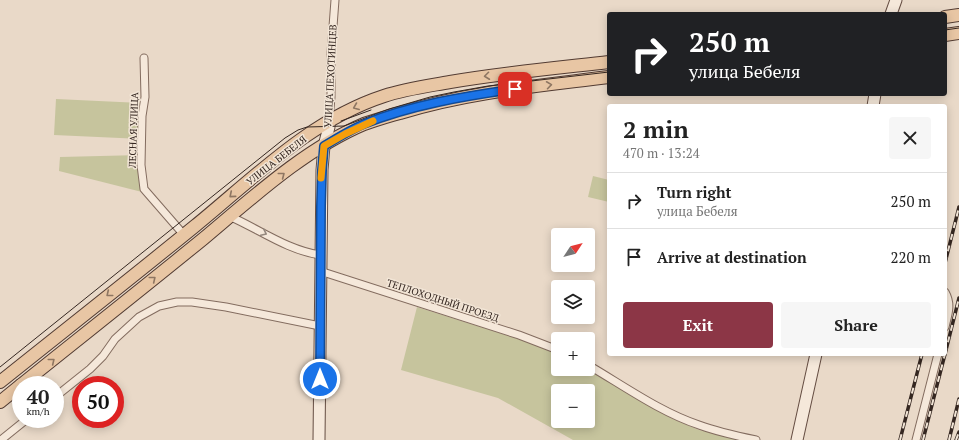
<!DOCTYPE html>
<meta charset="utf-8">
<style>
:root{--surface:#fff;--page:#f6f6f6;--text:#222;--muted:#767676;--line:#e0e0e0;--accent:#8c3646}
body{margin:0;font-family:"PT Serif",serif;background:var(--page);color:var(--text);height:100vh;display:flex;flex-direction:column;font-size:15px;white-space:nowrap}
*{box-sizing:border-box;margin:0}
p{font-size:13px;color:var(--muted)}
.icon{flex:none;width:22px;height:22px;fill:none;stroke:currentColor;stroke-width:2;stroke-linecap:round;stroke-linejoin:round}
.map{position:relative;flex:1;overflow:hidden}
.drawer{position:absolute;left:607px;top:104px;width:340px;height:252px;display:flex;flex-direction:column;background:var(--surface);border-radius:4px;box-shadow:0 2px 10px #0003}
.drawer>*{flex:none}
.banner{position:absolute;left:607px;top:12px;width:340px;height:84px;border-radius:4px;box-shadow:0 2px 10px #0003;background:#202124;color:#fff;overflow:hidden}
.needle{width:26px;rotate:54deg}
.fabs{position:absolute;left:551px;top:228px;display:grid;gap:8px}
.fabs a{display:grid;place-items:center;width:44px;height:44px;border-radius:4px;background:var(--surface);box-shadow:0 2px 10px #0003;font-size:20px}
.speed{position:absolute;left:12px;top:376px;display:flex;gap:8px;font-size:20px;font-weight:700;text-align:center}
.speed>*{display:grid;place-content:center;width:52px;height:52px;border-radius:50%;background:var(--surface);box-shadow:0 2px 10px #0003;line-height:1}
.speed small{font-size:10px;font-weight:400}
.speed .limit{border:6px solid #d22;background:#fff;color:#111}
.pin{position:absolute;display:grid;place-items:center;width:34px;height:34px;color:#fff;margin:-17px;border-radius:8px;box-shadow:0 2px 6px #0006}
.me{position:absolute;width:44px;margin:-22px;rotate:0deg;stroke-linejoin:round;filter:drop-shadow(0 0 3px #0008)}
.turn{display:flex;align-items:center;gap:14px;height:84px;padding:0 16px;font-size:18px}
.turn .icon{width:52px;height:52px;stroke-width:2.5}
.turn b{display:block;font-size:28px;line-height:34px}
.round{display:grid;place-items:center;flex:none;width:42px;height:42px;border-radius:4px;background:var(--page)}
.headline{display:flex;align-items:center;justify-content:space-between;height:68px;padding:0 16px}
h1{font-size:24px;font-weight:800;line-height:30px}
.primary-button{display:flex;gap:8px;margin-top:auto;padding:8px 16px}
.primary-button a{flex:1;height:46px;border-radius:4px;background:var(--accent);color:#fff;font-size:16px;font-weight:800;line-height:46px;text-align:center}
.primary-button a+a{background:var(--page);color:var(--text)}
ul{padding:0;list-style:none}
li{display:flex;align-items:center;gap:12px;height:56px;padding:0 16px;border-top:1px solid var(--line)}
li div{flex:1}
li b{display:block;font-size:15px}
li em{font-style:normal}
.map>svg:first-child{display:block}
.green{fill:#c6c49d;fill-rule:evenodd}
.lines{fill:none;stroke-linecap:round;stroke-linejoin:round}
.street-casing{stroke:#836c5f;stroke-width:9}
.secondary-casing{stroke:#654d42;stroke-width:13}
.primary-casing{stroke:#523b32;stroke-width:14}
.street{stroke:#f5e8da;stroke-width:7}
.secondary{stroke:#f5e8da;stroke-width:11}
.primary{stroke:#e8c6a4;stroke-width:12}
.tram{stroke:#352721;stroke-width:1}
.rail-casing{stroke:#352721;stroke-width:3.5}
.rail{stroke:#f2e5d6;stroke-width:2;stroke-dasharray:6;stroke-linecap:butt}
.oneway{stroke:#8e7662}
.oneway2{stroke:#95887e}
.route-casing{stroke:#114b97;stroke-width:10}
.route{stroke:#1a73e8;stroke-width:7}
.slow{stroke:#f59e0b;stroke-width:7}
.labels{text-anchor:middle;stroke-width:3;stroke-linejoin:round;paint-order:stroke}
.street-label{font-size:10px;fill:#352721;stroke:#f2e5d6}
</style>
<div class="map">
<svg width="959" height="440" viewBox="0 0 959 440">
<rect width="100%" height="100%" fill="#e9d9c8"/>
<g class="green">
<path d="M56 99 141 103 142 139 54 135Z"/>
<path d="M141 155 142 192 59 171 60 157Z"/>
<path d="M593 176 609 180V202L588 197Z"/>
<path d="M417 307 550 349 558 353V369H588L673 419 699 430 746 440H573L498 398 401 370ZM558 391H588V421H558Z"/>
</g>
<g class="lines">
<defs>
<g id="street">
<path d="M144 58 145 97 142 116 141 165 144 189 184 235"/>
<path d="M329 120 331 97V53L335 0"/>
<path d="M229 216C259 229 287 250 320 255"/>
<path d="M320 272 326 273 519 335 558 350"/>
<path d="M945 292C952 304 948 314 945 327"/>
<path d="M588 365C624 386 660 412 699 425 718 432 737 436 756 440"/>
<path d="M55 397 90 369 103 356 115 339 139 317 159 306 177 302H192L226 307 320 326"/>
<path d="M1 440 27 419"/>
<path d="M916 440 938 354"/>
</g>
<g id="secondary">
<path d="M891 14 896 0"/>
<path d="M873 106 875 94"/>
<path d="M319 440 322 170 324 146 329 127V120"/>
<path d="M797 440 816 354"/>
</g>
<g id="primary">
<path d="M945 17 959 15"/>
<path d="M945 35 959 33"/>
<path d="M0 382C65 330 130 279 195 226 254 178 310 120 384 96 405 89 428 86 450 82 503 73 556 68 609 62"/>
<path d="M21 385C82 336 143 288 203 239 252 198 305 149 364 124 376 120 388 116 400 113 468 92 539 86 609 77"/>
<path d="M0 402 21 385"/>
</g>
</defs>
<use href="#street" class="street-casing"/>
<use href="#secondary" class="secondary-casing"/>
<use href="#primary" class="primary-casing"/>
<use href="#street" class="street"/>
<use href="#secondary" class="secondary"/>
<use href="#primary" class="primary"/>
<g class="tram">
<path d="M945 30 959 28"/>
<path d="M341 121 371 110"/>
<path d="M0 367 285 138 298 130 307 127 344 126 389 109 430 97 454 92 488 86 609 72"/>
</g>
<defs>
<g id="rail">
<path d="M945 263 959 207"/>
<path d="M945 354 959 298"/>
<path d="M900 440 922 354"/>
<path d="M923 440 945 354"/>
<path d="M949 440 959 399"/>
<path d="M956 440 959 432"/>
</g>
</defs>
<use href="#rail" class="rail-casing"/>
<use href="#rail" class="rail"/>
</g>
<defs><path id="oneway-chevron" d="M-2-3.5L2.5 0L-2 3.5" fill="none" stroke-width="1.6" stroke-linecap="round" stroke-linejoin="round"/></defs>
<g class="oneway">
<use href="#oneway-chevron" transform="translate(487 76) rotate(173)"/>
<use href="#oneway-chevron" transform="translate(549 85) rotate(-8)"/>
<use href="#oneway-chevron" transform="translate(356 107) rotate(158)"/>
<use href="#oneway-chevron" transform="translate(282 175) rotate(-38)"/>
<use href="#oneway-chevron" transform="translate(232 195) rotate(140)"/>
<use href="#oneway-chevron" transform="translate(153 279) rotate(-39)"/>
<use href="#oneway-chevron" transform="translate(109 294) rotate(141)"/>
<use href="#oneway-chevron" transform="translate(52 361) rotate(-39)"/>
</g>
<use class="oneway2" href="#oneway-chevron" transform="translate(264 233) rotate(25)"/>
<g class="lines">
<defs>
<path id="route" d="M320 379 321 206 322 170 324 146C337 138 350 130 364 124 411 105 465 96 515 89"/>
</defs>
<use href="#route" class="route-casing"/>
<use href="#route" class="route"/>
<path class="slow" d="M321 178 324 146 345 134 373 121"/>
</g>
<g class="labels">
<g class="street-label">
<text transform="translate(330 76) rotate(-87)" y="4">УЛИЦА ПЕХОТИНЦЕВ</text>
<text transform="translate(133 130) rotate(-88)" y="4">ЛЕСНАЯ УЛИЦА</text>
<text transform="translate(276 160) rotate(-38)" y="4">УЛИЦА БЕБЕЛЯ</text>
<text transform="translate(443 300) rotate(18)" y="4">ТЕПЛОХОДНЫЙ ПРОЕЗД</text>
</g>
</g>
</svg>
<div class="fabs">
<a><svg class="needle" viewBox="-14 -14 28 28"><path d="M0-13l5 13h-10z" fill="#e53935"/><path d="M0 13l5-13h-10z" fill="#767676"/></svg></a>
<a><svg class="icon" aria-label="layers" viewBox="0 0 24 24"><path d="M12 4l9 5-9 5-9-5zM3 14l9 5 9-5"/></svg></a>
<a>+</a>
<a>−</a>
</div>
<div class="speed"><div>40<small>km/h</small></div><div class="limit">50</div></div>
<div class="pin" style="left:515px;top:89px;background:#d93025"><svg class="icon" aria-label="arrive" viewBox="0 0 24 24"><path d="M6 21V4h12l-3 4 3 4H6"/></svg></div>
<svg class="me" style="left:320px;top:379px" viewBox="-20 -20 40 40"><circle r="17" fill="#1a73e8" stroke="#fff" stroke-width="3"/><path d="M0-11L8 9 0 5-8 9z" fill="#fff"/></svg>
<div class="banner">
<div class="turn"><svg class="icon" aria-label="right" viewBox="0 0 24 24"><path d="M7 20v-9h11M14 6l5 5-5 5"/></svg><div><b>250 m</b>улица Бебеля</div></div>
</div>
<section class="drawer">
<div class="headline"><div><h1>2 min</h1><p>470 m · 13:24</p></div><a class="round"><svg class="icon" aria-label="close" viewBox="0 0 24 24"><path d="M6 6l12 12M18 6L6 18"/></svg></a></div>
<ul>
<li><svg class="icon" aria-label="right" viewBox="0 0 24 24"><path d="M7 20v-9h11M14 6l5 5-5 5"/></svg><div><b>Turn right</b><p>улица Бебеля</p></div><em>250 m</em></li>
<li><svg class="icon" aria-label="arrive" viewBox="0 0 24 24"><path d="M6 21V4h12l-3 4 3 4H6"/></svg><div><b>Arrive at destination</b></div><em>220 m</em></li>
</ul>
<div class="primary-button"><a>Exit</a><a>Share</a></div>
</section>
</div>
